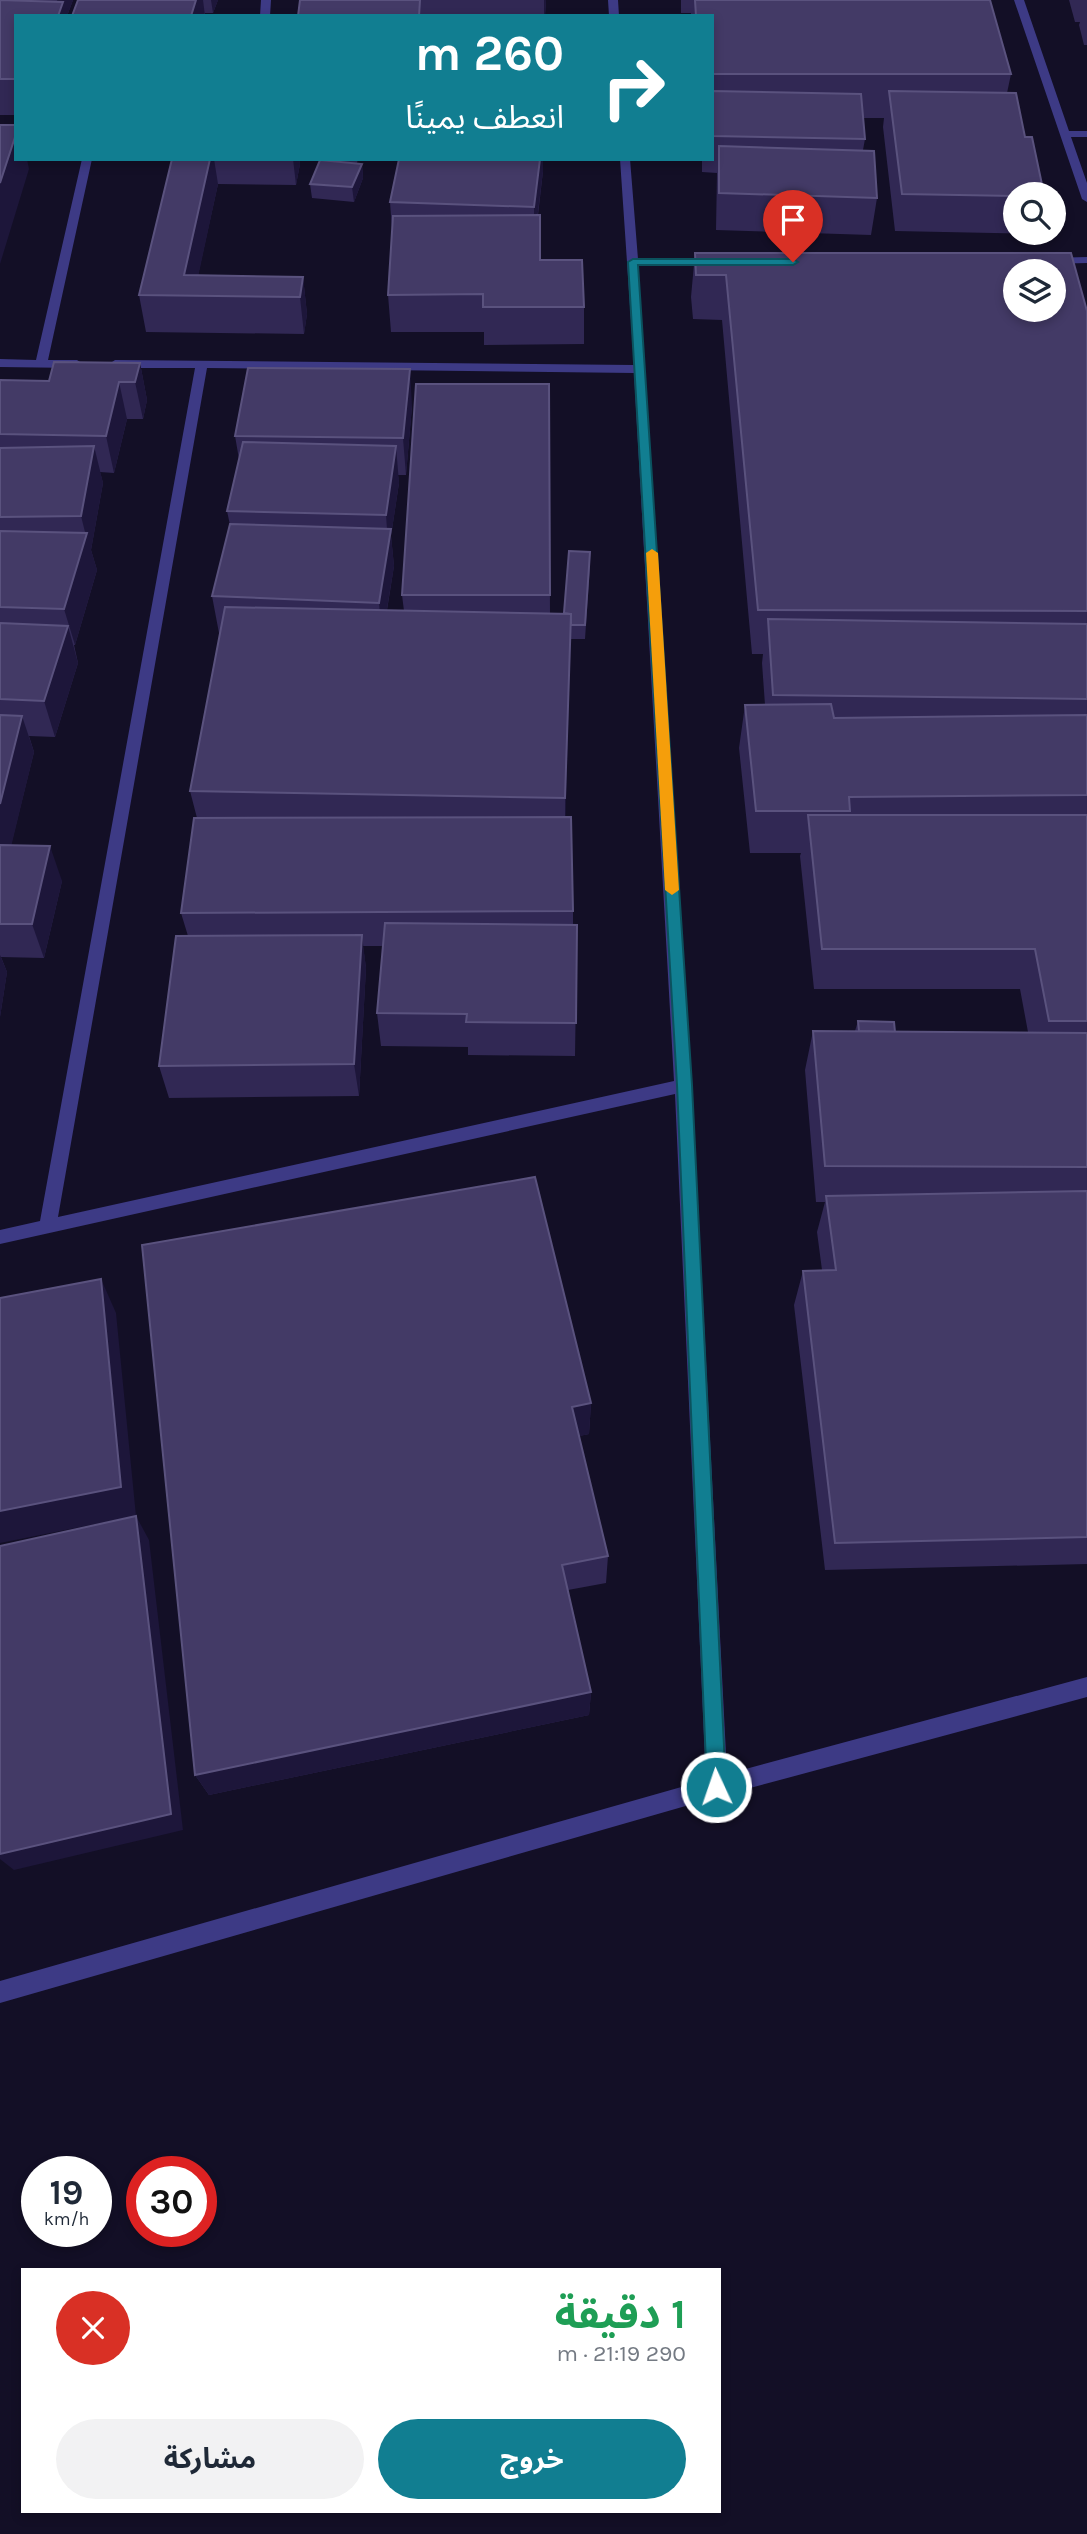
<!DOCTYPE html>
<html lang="ar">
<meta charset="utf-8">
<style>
:root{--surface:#fff;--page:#f2f2f3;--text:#1f2937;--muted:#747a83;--accent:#117e91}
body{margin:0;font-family:Karla,"Noto Sans Arabic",sans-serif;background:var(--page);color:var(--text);direction:rtl;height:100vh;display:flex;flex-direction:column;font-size:26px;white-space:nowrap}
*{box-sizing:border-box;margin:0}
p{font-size:23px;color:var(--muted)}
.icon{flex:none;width:38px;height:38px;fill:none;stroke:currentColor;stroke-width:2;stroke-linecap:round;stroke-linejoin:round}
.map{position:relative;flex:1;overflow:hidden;direction:ltr}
.drawer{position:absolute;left:21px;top:2268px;width:700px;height:245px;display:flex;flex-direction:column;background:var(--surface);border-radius:0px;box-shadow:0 4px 10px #0003;direction:rtl}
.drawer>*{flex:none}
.guide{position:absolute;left:14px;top:14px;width:700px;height:147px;border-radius:0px;box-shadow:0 4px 10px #0003;direction:rtl;background:#117e91;color:#fff;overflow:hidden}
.fabs{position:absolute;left:1003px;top:182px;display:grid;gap:14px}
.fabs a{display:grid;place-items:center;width:63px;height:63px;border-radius:50%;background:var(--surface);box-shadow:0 4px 10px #0003;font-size:35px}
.speed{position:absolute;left:21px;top:2156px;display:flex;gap:14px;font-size:35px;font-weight:700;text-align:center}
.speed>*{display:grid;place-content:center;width:91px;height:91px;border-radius:50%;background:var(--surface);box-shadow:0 4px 10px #0003;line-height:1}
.speed small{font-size:18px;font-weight:400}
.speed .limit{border:10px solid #d22;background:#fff;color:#111}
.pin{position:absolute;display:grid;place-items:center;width:60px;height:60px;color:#fff;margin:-72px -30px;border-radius:50% 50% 50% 0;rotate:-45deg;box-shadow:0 0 7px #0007}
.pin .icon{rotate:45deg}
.me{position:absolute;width:77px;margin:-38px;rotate:357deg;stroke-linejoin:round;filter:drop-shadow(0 0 5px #0008)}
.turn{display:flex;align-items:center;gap:24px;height:147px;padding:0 35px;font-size:32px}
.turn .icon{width:91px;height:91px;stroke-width:2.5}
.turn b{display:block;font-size:49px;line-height:60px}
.round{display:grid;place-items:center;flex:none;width:74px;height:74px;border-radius:37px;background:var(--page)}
.overview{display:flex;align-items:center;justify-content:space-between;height:119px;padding:0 35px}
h1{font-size:42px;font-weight:700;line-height:52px;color:#1e9e55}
.cta{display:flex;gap:14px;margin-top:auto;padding:14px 35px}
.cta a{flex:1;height:80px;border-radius:42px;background:var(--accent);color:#fff;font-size:28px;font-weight:700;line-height:80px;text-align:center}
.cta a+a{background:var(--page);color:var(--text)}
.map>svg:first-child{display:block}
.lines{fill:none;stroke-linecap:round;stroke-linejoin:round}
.minor{fill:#3d3a85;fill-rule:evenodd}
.wall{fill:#312854}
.shaded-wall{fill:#1d163a}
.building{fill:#433a66;stroke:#5a527e;stroke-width:2;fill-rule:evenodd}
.route{fill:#117e91;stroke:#0b525e;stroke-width:2}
.slow{fill:#f59e0b}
</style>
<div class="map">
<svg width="1087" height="2534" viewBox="0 0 1087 2534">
<rect width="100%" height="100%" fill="#130f26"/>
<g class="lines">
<g class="minor">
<path d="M261 0H271L270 16H260Z"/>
<path d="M608 0H618L619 16H609Z"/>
<path d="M1014 0H1024L1069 131H1087V137H1071L1087 183V202L1082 199Z"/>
<path d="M82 159H92L48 360H77L83 364 77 368 0 367V359L36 360Z"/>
<path d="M620 159H630L638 259H716L722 262 716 265H638L692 1085 727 1774 1087 1677V1697L717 1797 0 2003V1981L706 1780 675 1094 0 1244V1230L40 1221 195 368H115L109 364 115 360 634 365ZM207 368 634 373 674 1081 58 1217Z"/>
<path d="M1087 257V263L1049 264 1043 261 1049 258Z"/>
</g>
</g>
<g class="wall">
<path d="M0 0H73L67 16H16V115H0Z"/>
<path d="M78 0H218L213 13H205V16H72Z"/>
<path d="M300 0H546L545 16H298Z"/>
<path d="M681 0H990L1011 74 1007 93 1015 194V233H1036V234L895 231 883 127 884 118H863L865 139 863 150 877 198 871 235 716 230 717 173 702 172V159H712V16H691V13H681Z"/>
<path d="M1069 0H1087V45H1084L1079 25 1080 22H1075Z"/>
<path d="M172 159H299L300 164 296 185 218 184 198 275 303 277 307 314 304 334 146 332 139 295Z"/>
<path d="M324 159H358L357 163 362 164 363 178 354 202 312 198 310 184 324 161Z"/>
<path d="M399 159H543V171L538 215 540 260 584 307V344L484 345V332H391L388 295 392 230 390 202Z"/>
<path d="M695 253 1087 311V1564L825 1570 794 1305 803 1271 822 1270 817 1232 825 1202H816L805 1070 813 1031H855L858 1021 895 1032H1028L1020 989H814L800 856 801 853H750L739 748 745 705H765L762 663 763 654H752L722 320 693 319 691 297Z"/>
<path d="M140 363 147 400 143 419H127L114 473 100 472 103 483 91 550 97 570 75 645H74L78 663 55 737 29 736 34 752 11 845 62 881 44 958 1 957 7 972 0 1017V380L49 381Z"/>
<path d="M549 384 550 613H564L590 566 585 639H570L565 817 573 911V925H577L575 1056 468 1055V1047L381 1046 377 1013 383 946H363L366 968 359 1096 169 1098 159 1066 188 936 181 913 197 818 190 791 220 633H219L212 596 230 525 227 511 239 459 235 436 412 406 406 475H398L399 483 391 536 394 566 387 610 404 611 402 595Z"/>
<path d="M591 1403 589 1434 579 1436 608 1556 606 1583 568 1590 591 1692 589 1715 209 1795 195 1775Z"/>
</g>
<g class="shaded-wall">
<path d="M57 0H73L67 16H58L59 12Z"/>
<path d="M196 0H203L205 16H191Z"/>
<path d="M211 0H218L213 13Z"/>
<path d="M544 0H546L545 16H544Z"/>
<path d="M16 134V159H27L29 169 0 264V183Z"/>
<path d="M210 159H214L218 184 194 296 184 275Z"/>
<path d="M293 159H299L300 164 296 185Z"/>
<path d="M540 159H543V171L534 244V207Z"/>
<path d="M362 164 363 178 354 202 352 187Z"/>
<path d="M303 277 307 314 304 334 300 297Z"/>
<path d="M140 363 147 400 143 419 135 382Z"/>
<path d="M410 369 412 406 406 475 403 438Z"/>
<path d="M119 382 127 419 114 473 106 436Z"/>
<path d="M94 446 103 483 91 550 97 570 75 645 64 609 86 536 81 516Z"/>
<path d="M396 446 399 483 391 536 394 566 382 639 379 603 388 544 386 515Z"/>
<path d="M571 614 570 657 565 840V798Z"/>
<path d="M68 626 78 663 55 737 44 701Z"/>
<path d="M22 716 34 752 3 880 0 873V804Z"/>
<path d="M50 846 62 881 44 958 32 924Z"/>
<path d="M362 935 366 968 359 1096 354 1064Z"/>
<path d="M0 955 7 972 0 1017Z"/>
<path d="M101 1279 116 1313 136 1516 0 1543V1511Z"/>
<path d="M591 1403 589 1434 571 1438 572 1407Z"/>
<path d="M136 1516 149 1540 183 1830 14 1870 0 1859V1854Z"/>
<path d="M591 1692 589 1715 209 1795 195 1775Z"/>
</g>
<g class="building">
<path d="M0 0 63 2 58 16H16V79H0Z"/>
<path d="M78 0H196L191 16H72Z"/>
<path d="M300 0H420L419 16H298Z"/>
<path d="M695 0H990L1011 74H712V16H696Z"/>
<path d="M712 91 861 94 865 139 712 136Z"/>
<path d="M889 91 1016 93 1025 137H1032L1044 194H1015V196L902 194Z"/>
<path d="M0 125H16V134L0 183Z"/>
<path d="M719 146 874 151 877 198 719 193Z"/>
<path d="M172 159H210L184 275 303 277 300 297 139 295Z"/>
<path d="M399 159H540L534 207 390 202Z"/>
<path d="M320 160 362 164 352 187 310 184Z"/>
<path d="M540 215V260H582L584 307H483V294L388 295 393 216Z"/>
<path d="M695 253H1071L1087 311V611L758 610 726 275H696ZM1015 271H1054V310H1015Z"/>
<path d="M54 362 140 363 135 382H119L106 436 0 434V380L49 381Z"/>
<path d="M248 368 410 369 403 438 235 436Z"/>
<path d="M416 384H549L550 595H402Z"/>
<path d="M243 442 396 446 386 515 227 511Z"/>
<path d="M94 446 81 516 0 517V448Z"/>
<path d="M230 524 391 529 379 603 212 596Z"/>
<path d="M0 531 87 533 64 609 0 607Z"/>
<path d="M569 551 590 552 585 625H571V614L564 613Z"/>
<path d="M225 607 571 614 565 798 190 791Z"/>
<path d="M768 619 1087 624V699L773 695Z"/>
<path d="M0 623 68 626 44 701 0 699Z"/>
<path d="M831 704 834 718 1087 715V795L849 797 850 811H756L745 705Z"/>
<path d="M0 715 22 716 0 804Z"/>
<path d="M808 815H1087V1021H1049L1035 949H822Z"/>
<path d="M571 817 573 911 181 913 194 818Z"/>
<path d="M0 845 50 846 32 924H0Z"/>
<path d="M385 923 577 925 576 1023 466 1022 467 1014 377 1013Z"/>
<path d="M362 935 354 1064 159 1066 176 936Z"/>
<path d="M858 1021 894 1022 895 1032 859 1031Z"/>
<path d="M813 1031 1087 1033V1167L825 1166Z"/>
<path d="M535 1177 591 1403 572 1407 608 1556 562 1565 591 1692 195 1775 142 1245Z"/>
<path d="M1087 1191V1537L835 1543 803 1271 836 1270 826 1196Z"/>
<path d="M101 1279 121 1487 0 1511V1298Z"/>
<path d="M136 1516 171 1814 0 1854V1546Z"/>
</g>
<path class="route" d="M633 259H793L798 262 793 265H638L692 1085 726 1787 723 1793 716 1796 710 1793 707 1787 677 1085 628 262Z"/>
<path class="slow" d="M652 549 658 553 679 890 672 895 665 890 646 553Z"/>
</svg>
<div class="fabs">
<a><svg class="icon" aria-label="search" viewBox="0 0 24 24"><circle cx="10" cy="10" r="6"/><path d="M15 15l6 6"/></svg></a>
<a><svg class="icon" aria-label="layers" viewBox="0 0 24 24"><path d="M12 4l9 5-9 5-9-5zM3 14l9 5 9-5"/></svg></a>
</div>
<div class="speed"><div>19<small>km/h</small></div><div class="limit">30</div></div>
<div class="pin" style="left:793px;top:262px;background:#d93025"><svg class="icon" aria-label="arrive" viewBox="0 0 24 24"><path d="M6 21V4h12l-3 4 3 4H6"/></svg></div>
<svg class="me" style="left:716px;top:1787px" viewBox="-20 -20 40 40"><circle r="17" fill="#117e91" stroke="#fff" stroke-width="3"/><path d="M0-11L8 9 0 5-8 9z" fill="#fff"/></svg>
<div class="guide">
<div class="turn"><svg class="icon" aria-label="right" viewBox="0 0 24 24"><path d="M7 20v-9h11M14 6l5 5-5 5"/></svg><div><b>260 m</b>انعطف يمينًا</div></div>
</div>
<section class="drawer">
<div class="overview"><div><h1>1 دقيقة</h1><p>290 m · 21:19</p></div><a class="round" style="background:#d93025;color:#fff"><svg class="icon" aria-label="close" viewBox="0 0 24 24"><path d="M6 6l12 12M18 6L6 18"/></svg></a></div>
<div class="cta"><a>خروج</a><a>مشاركة</a></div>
</section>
</div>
